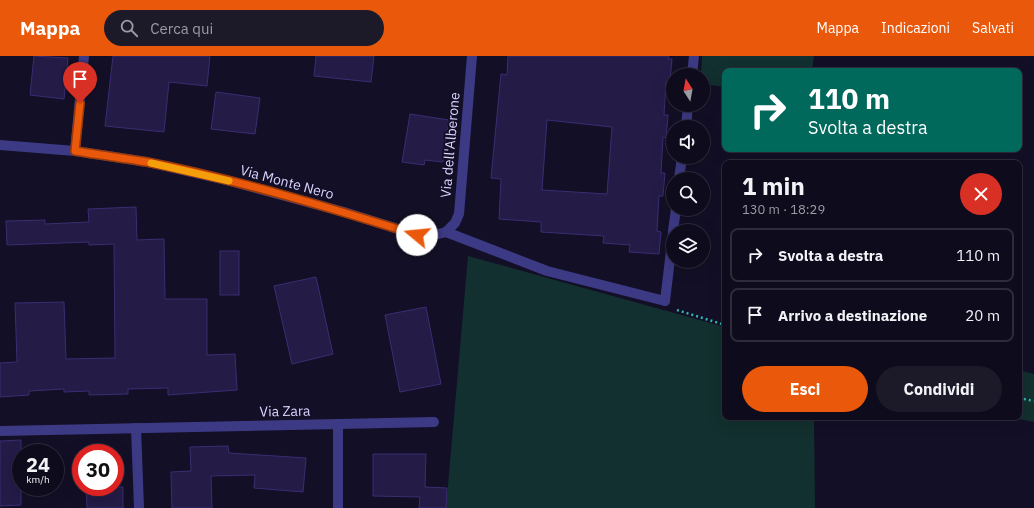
<!DOCTYPE html>
<html lang="it">
<meta charset="utf-8">
<style>
:root{--surface:#0e0b1c;--page:#1c1929;--text:#f1f3f6;--muted:#9b9ba3;--line:#2e2b3b;--accent:#ea580c}
body{margin:0;font-family:"IBM Plex Sans",sans-serif;background:var(--page);color:var(--text);height:100vh;display:flex;flex-direction:column;font-size:15px;white-space:nowrap}
*{box-sizing:border-box;margin:0}
p{font-size:13px;color:var(--muted)}
.icon{flex:none;width:22px;height:22px;fill:none;stroke:currentColor;stroke-width:2;stroke-linecap:round;stroke-linejoin:round}
.map{position:relative;flex:1;overflow:hidden}
.details{position:absolute;left:722px;top:104px;width:300px;height:260px;display:flex;flex-direction:column;background:var(--surface);border-radius:8px;box-shadow:0 4px 16px #0002,0 0 0 1px var(--line)}
.details>*{flex:none}
.guide{position:absolute;left:722px;top:12px;width:300px;height:84px;border-radius:8px;box-shadow:0 4px 16px #0002,0 0 0 1px var(--line);background:#00695c;color:#fff;overflow:hidden}
.needle{width:26px;rotate:349deg}
.controls{position:absolute;left:666px;top:12px;display:grid;gap:8px}
.controls a{display:grid;place-items:center;width:44px;height:44px;border-radius:50%;background:var(--surface);box-shadow:0 4px 16px #0002,0 0 0 1px var(--line);font-size:20px}
.speed{position:absolute;left:12px;top:388px;display:flex;gap:8px;font-size:20px;font-weight:700;text-align:center}
.speed>*{display:grid;place-content:center;width:52px;height:52px;border-radius:50%;background:var(--surface);box-shadow:0 4px 16px #0002,0 0 0 1px var(--line);line-height:1}
.speed small{font-size:10px;font-weight:400}
.speed .limit{border:6px solid #d22;background:#fff;color:#111}
.pin{position:absolute;display:grid;place-items:center;width:34px;height:34px;color:#fff;margin:-41px -17px;border-radius:50% 50% 50% 0;rotate:-45deg;box-shadow:0 0 4px #0007}
.pin .icon{rotate:45deg}
.me{position:absolute;width:44px;margin:-22px;rotate:287deg;stroke-linejoin:round;filter:drop-shadow(0 0 3px #0008)}
.turn{display:flex;align-items:center;gap:14px;height:84px;padding:0 20px;font-size:18px}
.turn .icon{width:52px;height:52px;stroke-width:2.5}
.turn b{display:block;font-size:28px;line-height:34px}
.round{display:grid;place-items:center;flex:none;width:42px;height:42px;border-radius:21px;background:var(--page)}
.summary{display:flex;align-items:center;justify-content:space-between;height:68px;padding:0 20px}
h1{font-size:24px;font-weight:700;line-height:30px}
.primary-button{display:flex;gap:8px;margin-top:auto;padding:8px 20px}
.primary-button a{flex:1;height:46px;border-radius:24px;background:var(--accent);color:#fff;font-size:16px;font-weight:700;line-height:46px;text-align:center}
.primary-button a+a{background:var(--page);color:var(--text)}
ul{padding:0;list-style:none}
li{display:flex;align-items:center;gap:12px;height:54px;margin:0 8px 6px;padding:0 12px;border:2px solid var(--line);border-radius:8px}
li div{flex:1}
li b{display:block;font-size:15px}
li em{font-style:normal}
header{display:flex;align-items:center;gap:24px;box-sizing:border-box;height:56px;padding:0 20px;background:var(--accent);color:#fff}
header strong{font-size:19px}
nav{display:flex;gap:22px;margin-inline-start:auto;font-size:14px}
.search{width:280px;height:36px;background:var(--page);display:flex;align-items:center;gap:10px;box-sizing:border-box;padding:0 14px;border-radius:22px;color:var(--muted);font-size:15px}
.map>svg:first-child{display:block}
.green{fill:#12302f}
.building{fill:#241b47;stroke:#3b2d73;fill-rule:evenodd}
.lines{fill:none;stroke-linecap:round;stroke-linejoin:round}
.path{stroke:#2fb8b0;stroke-width:2.5;stroke-dasharray:2 3;stroke-linecap:butt}
.lane{stroke:#3d3a85;stroke-width:10}
.street{stroke:#3d3a85;stroke-width:10}
.route-casing{stroke:#983908;stroke-width:10}
.route{stroke:#ea580c;stroke-width:7}
.slow{stroke:#f59e0b;stroke-width:7}
.labels{text-anchor:middle;stroke-width:4;stroke-linejoin:round;paint-order:stroke}
.street-label{font-size:14px;fill:#d9d4ff;stroke:#130f26}
</style>
<header>
<strong>Mappa</strong>
<div class="search"><svg class="icon" aria-label="search" viewBox="0 0 24 24"><circle cx="10" cy="10" r="6"/><path d="M15 15l6 6"/></svg>Cerca qui</div>
<nav><a>Mappa</a><a>Indicazioni</a><a>Salvati</a></nav>
</header>
<div class="map">
<svg width="1034" height="452" viewBox="0 0 1034 452">
<rect width="100%" height="100%" fill="#130f26"/>
<g class="green">
<path d="M702 0H814L812 15H725V31L703 28V19H701Z"/>
<path d="M468 200 725 271V361H814L815 452H446Z"/>
<path d="M1019 314 1034 318V366L1008 361H1019Z"/>
</g>
<g class="building">
<path d="M34 0 68 2 64 43 30 39Z"/>
<path d="M113 0H210L207 30 169 26 164 76 105 70Z"/>
<path d="M316 0H374L371 26 314 20Z"/>
<path d="M508 0H669L668 3H672L670 25H666L664 59H668L666 82 663 81 661 117H665L663 140H659L657 175 661 176 659 198 629 196 630 189 603 187 604 180 541 176V166L499 163 501 123 491 122 501 18 507 19ZM547 64 612 71 607 138 542 134Z"/>
<path d="M216 36 260 42 255 78 211 73Z"/>
<path d="M410 58 449 64 443 106 425 104 424 109 402 106Z"/>
<path d="M136 151 137 184 164 183 165 243H207V299L235 298 237 334 168 339V332L128 333V338L89 339V335L64 336V333L29 335V339L0 341V307L17 306 15 247 64 246 66 303 115 302 114 188 89 189V186L7 189 6 165 45 164V168L89 166 88 153Z"/>
<rect x="220" y="195" width="19" height="44"/>
<path d="M316 221 333 298 292 308 274 230Z"/>
<path d="M426 251 441 328 400 336 385 259Z"/>
<path d="M21 384V449L0 450V385Z"/>
<path d="M228 390 229 397 306 402 303 436 254 432 255 419 211 420 212 452H172L171 416 191 415 190 391Z"/>
<path d="M373 398H426L425 431 447 432 446 452H419L420 441 373 440Z"/>
<path d="M86 431H123V452H87Z"/>
</g>
<g class="lines">
<g class="path">
<path d="M677 254 725 269"/>
<path d="M1019 342 1034 345"/>
</g>
<g class="lane">
<path d="M692 19 694 0"/>
<path d="M686 71 688 49"/>
<path d="M679 123 682 101"/>
<path d="M673 175 676 153"/>
<path d="M665 245 673 178"/>
</g>
<g class="street">
<path d="M0 89 75 95 147 106 230 125 344 156 417 179H435L446 176"/>
<path d="M75 95 84 0"/>
<path d="M446 176 547 215 665 245"/>
<path d="M446 176 455 167 459 158 472 0"/>
<path d="M136 372 139 452"/>
<path d="M0 375 434 366"/>
<path d="M338 452V368"/>
</g>
</g>
<g class="lines">
<defs>
<path id="route" d="M80 47 75 95C99 99 123 102 147 106 238 124 328 151 417 179"/>
</defs>
<use href="#route" class="route-casing"/>
<use href="#route" class="route"/>
<path class="slow" d="M151 107 229 125"/>
</g>
<g class="labels">
<g class="street-label">
<text transform="translate(450 89) rotate(-85)" y="5">Via dell'Alberone</text>
<text transform="translate(287 126) rotate(15)" y="5">Via Monte Nero</text>
<text transform="translate(285 355) rotate(-1)" y="5">Via Zara</text>
</g>
</g>
</svg>
<div class="controls">
<a><svg class="needle" viewBox="-14 -14 28 28"><path d="M0-13l5 13h-10z" fill="#e53935"/><path d="M0 13l5-13h-10z" fill="#9b9ba3"/></svg></a>
<a><svg class="icon" aria-label="sound" viewBox="0 0 24 24"><path d="M4 9h4l5-4v14l-5-4H4zM17 9q2 3 0 6"/></svg></a>
<a><svg class="icon" aria-label="search" viewBox="0 0 24 24"><circle cx="10" cy="10" r="6"/><path d="M15 15l6 6"/></svg></a>
<a><svg class="icon" aria-label="layers" viewBox="0 0 24 24"><path d="M12 4l9 5-9 5-9-5zM3 14l9 5 9-5"/></svg></a>
</div>
<div class="speed"><div>24<small>km/h</small></div><div class="limit">30</div></div>
<div class="pin" style="left:80px;top:47px;background:#d93025"><svg class="icon" aria-label="arrive" viewBox="0 0 24 24"><path d="M6 21V4h12l-3 4 3 4H6"/></svg></div>
<svg class="me" style="left:417px;top:179px" viewBox="-20 -20 40 40"><circle r="19" fill="#fff"/><path d="M0-13L10 11 0 6-10 11z" fill="#ea580c"/></svg>
<div class="guide">
<div class="turn"><svg class="icon" aria-label="right" viewBox="0 0 24 24"><path d="M7 20v-9h11M14 6l5 5-5 5"/></svg><div><b>110 m</b>Svolta a destra</div></div>
</div>
<section class="details">
<div class="summary"><div><h1>1 min</h1><p>130 m · 18:29</p></div><a class="round" style="background:#d93025;color:#fff"><svg class="icon" aria-label="close" viewBox="0 0 24 24"><path d="M6 6l12 12M18 6L6 18"/></svg></a></div>
<ul>
<li><svg class="icon" aria-label="right" viewBox="0 0 24 24"><path d="M7 20v-9h11M14 6l5 5-5 5"/></svg><div><b>Svolta a destra</b></div><em>110 m</em></li>
<li><svg class="icon" aria-label="arrive" viewBox="0 0 24 24"><path d="M6 21V4h12l-3 4 3 4H6"/></svg><div><b>Arrivo a destinazione</b></div><em>20 m</em></li>
</ul>
<div class="primary-button"><a>Esci</a><a>Condividi</a></div>
</section>
</div>
